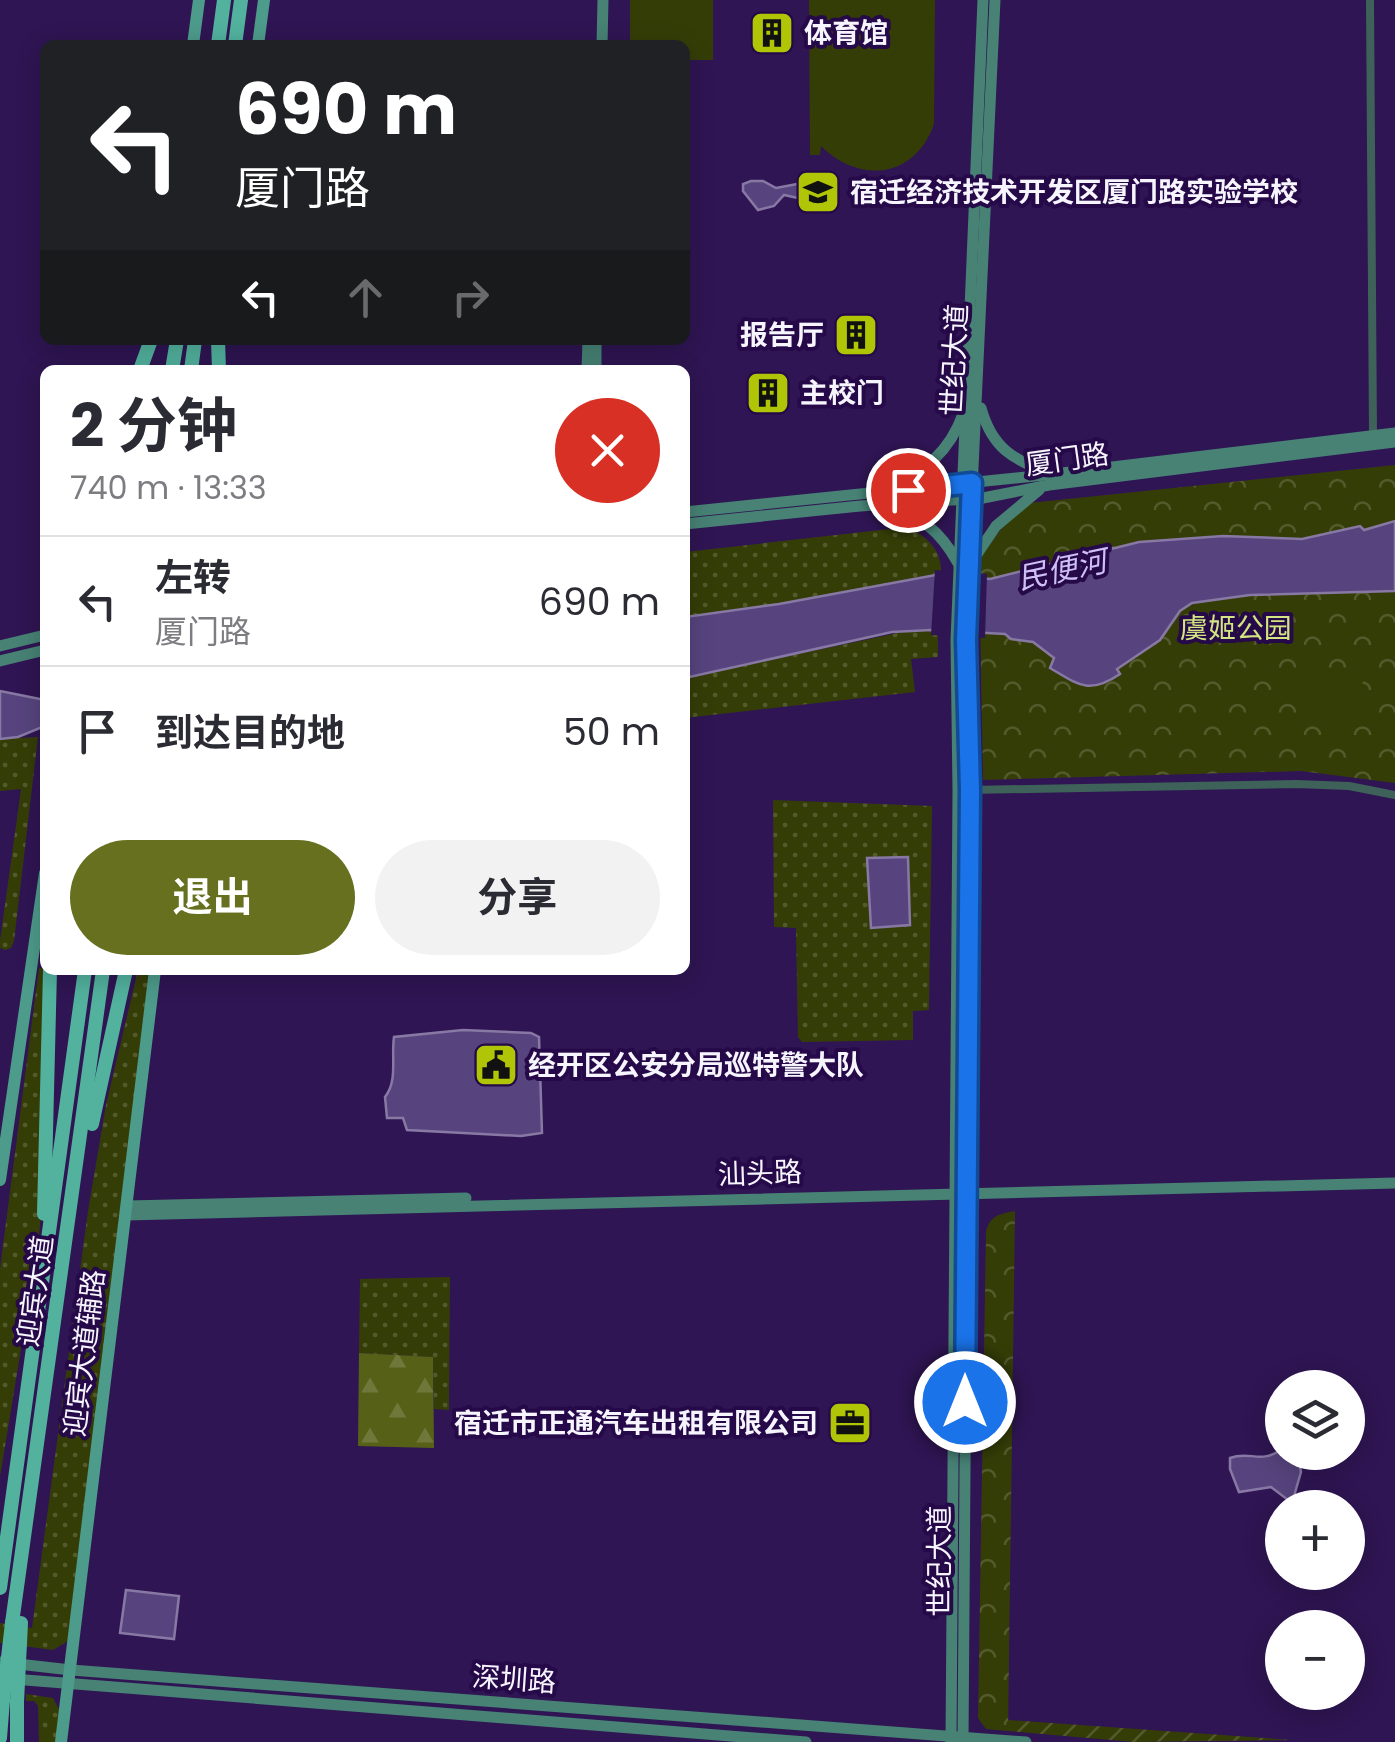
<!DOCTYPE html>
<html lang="zh">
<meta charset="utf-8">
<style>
:root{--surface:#fff;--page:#f2f2f3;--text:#2b2b33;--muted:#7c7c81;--line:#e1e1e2;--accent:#66701f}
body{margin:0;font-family:Poppins,"Noto Sans SC",sans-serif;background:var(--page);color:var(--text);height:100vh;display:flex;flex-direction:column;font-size:38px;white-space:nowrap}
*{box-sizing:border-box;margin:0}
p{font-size:32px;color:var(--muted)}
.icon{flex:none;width:55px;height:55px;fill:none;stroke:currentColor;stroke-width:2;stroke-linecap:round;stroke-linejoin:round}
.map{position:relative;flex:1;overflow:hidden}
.panel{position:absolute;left:40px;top:365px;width:650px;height:610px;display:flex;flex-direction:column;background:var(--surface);border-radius:15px;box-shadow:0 5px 25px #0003}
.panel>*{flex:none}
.guide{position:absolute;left:40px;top:40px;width:650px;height:305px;border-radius:15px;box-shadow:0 5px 25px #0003;background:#202124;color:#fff;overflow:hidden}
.controls{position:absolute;left:1265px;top:1370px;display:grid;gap:20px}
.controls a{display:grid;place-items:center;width:100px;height:100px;border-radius:50%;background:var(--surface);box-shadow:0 5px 25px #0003;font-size:50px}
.pin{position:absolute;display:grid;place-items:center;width:85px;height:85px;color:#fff;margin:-42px;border:5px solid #fff;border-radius:50%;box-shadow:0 2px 10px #0007}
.me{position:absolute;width:110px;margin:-55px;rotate:0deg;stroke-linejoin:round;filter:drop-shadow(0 0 8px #0008)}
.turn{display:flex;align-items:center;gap:35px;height:210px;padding:0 30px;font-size:45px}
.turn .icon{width:130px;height:130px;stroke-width:2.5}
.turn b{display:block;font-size:70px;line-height:85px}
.lanes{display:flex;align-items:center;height:95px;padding:0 30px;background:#0003;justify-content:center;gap:50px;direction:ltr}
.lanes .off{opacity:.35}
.round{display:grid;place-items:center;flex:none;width:105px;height:105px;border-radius:52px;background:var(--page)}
.summary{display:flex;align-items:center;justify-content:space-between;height:170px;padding:0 30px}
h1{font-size:60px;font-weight:700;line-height:75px}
.action{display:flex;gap:20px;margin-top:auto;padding:20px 30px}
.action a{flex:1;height:115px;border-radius:60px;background:var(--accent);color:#fff;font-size:40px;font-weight:700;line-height:115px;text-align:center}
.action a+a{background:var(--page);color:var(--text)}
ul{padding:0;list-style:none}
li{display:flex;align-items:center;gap:30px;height:130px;padding:0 30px;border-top:2px solid var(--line)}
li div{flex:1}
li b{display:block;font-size:38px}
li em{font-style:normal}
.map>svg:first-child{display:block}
.grass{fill:url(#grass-dots)}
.forest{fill:url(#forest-firs)}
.park{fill:url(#park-crowns)}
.garden{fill:url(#garden-furrows)}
.pitch{fill:#353d07}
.water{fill:#57447e;stroke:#8779a4;stroke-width:2.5}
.pier{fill:#2f1553}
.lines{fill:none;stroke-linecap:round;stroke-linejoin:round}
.street{stroke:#3e6259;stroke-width:8}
.secondary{stroke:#478275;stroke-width:11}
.primary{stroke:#4d9b8b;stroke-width:12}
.highway{stroke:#52b29e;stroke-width:14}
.highway-bridge{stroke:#52b29e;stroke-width:14}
.route-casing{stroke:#114b97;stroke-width:25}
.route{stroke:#1a73e8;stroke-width:18}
.labels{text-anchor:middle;stroke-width:8;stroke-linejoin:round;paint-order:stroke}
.poi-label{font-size:28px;font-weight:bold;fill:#f6f4fc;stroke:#250948;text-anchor:start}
.street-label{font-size:28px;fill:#f6f4fc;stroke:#250948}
.park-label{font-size:28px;fill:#d2e581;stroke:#250948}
.water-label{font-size:30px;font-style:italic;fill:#cebff4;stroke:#250948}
</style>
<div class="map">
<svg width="1395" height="1742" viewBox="0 0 1395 1742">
<defs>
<pattern id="grass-dots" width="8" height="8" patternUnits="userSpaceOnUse" patternTransform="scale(2.5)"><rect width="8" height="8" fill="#353d07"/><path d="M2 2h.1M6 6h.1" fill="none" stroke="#535a2c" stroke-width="1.8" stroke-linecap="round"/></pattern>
<pattern id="forest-firs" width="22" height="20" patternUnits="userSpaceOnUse" patternTransform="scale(2.5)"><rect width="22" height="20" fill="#566117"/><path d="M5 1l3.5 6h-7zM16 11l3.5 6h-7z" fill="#6f783a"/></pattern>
<pattern id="park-crowns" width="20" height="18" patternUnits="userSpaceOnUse" patternTransform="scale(2.5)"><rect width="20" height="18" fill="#353d07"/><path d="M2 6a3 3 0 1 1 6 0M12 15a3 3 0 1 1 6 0" fill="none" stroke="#535a2c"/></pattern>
<pattern id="garden-furrows" width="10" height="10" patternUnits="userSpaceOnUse" patternTransform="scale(2.5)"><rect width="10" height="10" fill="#353d07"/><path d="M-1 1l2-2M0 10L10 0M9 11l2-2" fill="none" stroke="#535a2c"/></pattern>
</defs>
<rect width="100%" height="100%" fill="#2f1553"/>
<g class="grass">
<path d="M908 527C928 538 942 550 941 574L779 604 685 617V552Z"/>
<path d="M912 630 938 631V657L911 659 915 692 685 718V678Z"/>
<path d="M38 737 14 941 11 948 5 950 0 948V941L21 789 0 791V739Z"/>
<path d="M773 800 932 806 929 1010 913 1011V1040L802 1042 798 1037 796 928 774 927Z"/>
<path d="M39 968 45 969 42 1205 38 1245 0 1477V1269Z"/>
<path d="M138 970H151L68 1641 53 1650 0 1643V1623L32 1628 88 1211 106 1105Z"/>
<path d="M450 1277 449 1410 434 1409 433 1357 359 1353 360 1279Z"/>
<path d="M26 1694 53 1698 60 1711 58 1742H39L38 1706 34 1701H26Z"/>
</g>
<path class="forest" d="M359 1353 433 1357 434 1448 358 1446Z"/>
<g class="park">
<path d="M1395 465V783L1301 771 983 780 979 560 1008 519 1029 503Z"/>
<path d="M1015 1211 1008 1731 986 1729 978 1718 986 1231C991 1215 999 1214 1015 1211Z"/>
</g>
<path class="garden" d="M1008 1720 1292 1740 1134 1742 1008 1731Z"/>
<g class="pitch">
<path d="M630 0H713V60H685V45H630Z"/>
<path d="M809 0H935L934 124C915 179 859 184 821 146L820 155H810Z"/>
<path d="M1309 674 1363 677 1360 718 1303 715V689Z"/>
</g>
<g class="water">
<path d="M751 181H763L776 188 803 183 809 192 802 199 784 195 774 206 758 210 743 191V184Z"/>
<path d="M1395 521V591L1250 595 1192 603 1180 611 1160 640 1117 669 1120 674C1089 695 1079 685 1050 668L1054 658 1033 642 1011 639 1005 634 931 630 892 632 685 678V617L779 604 941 574 990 579 1139 542 1223 536 1302 539 1360 526 1364 530Z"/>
<path d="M0 691 45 700V726L18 737 0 739Z"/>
<path d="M908 857 910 925 871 928 867 858Z"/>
<path d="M463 1030 531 1033 539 1037 542 1133 521 1136 407 1130 403 1118H387L385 1097C398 1081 391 1057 394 1037Z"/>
<path d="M1282 1449V1452L1297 1453 1301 1472 1292 1503 1271 1487 1239 1492 1230 1469V1458C1250 1450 1260 1465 1282 1449Z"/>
<path d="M126 1590 179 1596 174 1639 120 1633Z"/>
</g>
<path class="pier" d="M935 570 987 574 985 638 931 635Z"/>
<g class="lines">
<g class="street">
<path d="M1370 0 1373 435"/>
<path d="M970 790 1296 784 1349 786 1395 795"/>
</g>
<g class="secondary">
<path d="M602 45 603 0"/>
<path d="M587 370 588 340"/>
<path d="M596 370V340"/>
<path d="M981 408C992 448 1013 460 1050 473"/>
<path d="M886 488C922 475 950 451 963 414"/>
<path d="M884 509C921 514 940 531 958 563"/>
<path d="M685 512 1054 474 1395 433"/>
<path d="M685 524 860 506 983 498 1049 485 1395 442"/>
<path d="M971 563 996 526 1039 490"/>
<path d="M0 646 45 635"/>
<path d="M0 661 45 650"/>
<path d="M127 1206 466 1198"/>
<path d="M126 1215 1395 1183"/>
<path d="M0 1662 71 1670 1026 1742"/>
<path d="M13 1679 806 1742"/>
<path d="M951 1742 958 791 956 640 983 0"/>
<path d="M963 1742 970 790 966 640 968 574 995 0"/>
</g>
<g class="primary">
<path d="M193 45 199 0"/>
<path d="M258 45 264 0"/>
<path d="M0 1180 45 873"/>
<path d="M61 1742 155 970"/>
</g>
<g class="highway">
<path d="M218 45 224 0"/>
<path d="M235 45 241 0"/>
<path d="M218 340 219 370"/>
<path d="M140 370 151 340"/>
<path d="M172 370 177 340"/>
<path d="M191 370 195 340"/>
<path d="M92 1124 126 970"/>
<path d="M44 1214 50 970"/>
<path d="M0 1588 85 970"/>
<path d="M12 1623 103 970"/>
<path d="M17 1702V1742"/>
<path d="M0 1738 3 1700"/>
</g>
<g class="highway-bridge">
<path d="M3 1700 12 1623"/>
<path d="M17 1702 21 1623"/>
</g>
</g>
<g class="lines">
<defs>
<path id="route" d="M908 490 972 483 966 640 970 790 965 1402"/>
</defs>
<use href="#route" class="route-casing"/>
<use href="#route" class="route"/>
</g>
<defs>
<symbol id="building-square" viewBox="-11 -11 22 22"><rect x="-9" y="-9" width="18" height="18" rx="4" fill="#afc506" stroke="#250948"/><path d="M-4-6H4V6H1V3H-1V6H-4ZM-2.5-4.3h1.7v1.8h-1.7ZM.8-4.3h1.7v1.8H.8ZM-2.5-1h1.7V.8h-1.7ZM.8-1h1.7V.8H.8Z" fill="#111"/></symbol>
<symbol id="school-square" viewBox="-11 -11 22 22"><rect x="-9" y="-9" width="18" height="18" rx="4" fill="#afc506" stroke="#250948"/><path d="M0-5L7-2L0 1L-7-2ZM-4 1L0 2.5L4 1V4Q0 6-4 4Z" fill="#111"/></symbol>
<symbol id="civic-square" viewBox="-11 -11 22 22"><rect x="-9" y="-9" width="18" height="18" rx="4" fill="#afc506" stroke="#250948"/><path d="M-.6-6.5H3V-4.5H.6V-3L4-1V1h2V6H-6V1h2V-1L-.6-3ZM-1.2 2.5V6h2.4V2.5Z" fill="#111"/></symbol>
<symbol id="office-square" viewBox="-11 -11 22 22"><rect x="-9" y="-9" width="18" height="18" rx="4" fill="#afc506" stroke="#250948"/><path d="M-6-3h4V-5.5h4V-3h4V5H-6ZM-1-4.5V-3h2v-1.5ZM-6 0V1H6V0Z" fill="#111"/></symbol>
</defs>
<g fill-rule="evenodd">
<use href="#building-square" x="747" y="8" width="50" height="50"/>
<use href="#school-square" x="793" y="167" width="50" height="50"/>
<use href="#building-square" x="831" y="310" width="50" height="50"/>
<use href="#building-square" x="743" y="368" width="50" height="50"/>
<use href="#civic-square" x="471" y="1040" width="50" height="50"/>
<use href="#office-square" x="825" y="1398" width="50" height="50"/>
</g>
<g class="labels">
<g class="poi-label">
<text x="804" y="43">体育馆</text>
<text x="850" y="202">宿迁经济技术开发区厦门路实验学校</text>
<text x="824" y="345" text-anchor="end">报告厅</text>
<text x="800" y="403">主校门</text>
<text x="528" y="1075">经开区公安分局巡特警大队</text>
<text x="818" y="1433" text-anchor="end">宿迁市正通汽车出租有限公司</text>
</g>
<g class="street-label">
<text transform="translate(954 360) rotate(-87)" y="10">世纪大道</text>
<text transform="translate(1067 459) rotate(-8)" y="10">厦门路</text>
<text transform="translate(760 1173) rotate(-2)" y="10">汕头路</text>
<text transform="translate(35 1291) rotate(-82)" y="10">迎宾大道</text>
<text transform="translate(84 1353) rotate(-83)" y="10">迎宾大道辅路</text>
<text transform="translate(939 1561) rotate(-90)" y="10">世纪大道</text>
<text transform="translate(514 1679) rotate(4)" y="10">深圳路</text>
</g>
<g class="park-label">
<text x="1236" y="638">虞姬公园</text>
</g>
<g class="water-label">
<text transform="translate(1062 570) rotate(-12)" y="10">民便河</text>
</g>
</g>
</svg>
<div class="controls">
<a><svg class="icon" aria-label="layers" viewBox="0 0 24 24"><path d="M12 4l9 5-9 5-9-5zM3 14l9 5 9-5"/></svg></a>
<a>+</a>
<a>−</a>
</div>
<div class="pin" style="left:908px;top:490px;background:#d93025"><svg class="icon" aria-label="arrive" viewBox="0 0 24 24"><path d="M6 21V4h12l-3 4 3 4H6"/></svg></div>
<svg class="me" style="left:965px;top:1402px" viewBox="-20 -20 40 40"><circle r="17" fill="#1a73e8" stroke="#fff" stroke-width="3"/><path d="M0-11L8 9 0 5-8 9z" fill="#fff"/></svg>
<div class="guide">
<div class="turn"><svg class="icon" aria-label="left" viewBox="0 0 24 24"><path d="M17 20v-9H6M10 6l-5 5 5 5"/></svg><div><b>690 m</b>厦门路</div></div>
<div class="lanes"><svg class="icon" aria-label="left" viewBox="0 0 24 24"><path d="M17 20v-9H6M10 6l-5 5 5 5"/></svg><svg class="icon off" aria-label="ahead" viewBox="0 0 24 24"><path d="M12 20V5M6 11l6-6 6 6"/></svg><svg class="icon off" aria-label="right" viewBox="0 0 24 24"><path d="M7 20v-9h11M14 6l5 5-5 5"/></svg></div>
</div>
<section class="panel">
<div class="summary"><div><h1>2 分钟</h1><p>740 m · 13:33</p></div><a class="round" style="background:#d93025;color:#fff"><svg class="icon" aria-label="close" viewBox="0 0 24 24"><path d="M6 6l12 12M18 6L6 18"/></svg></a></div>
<ul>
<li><svg class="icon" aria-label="left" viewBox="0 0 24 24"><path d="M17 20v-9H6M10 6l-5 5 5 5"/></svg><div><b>左转</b><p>厦门路</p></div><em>690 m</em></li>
<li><svg class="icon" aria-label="arrive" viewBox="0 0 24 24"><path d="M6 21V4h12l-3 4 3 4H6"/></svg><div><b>到达目的地</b></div><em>50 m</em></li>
</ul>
<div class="action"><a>退出</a><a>分享</a></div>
</section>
</div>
